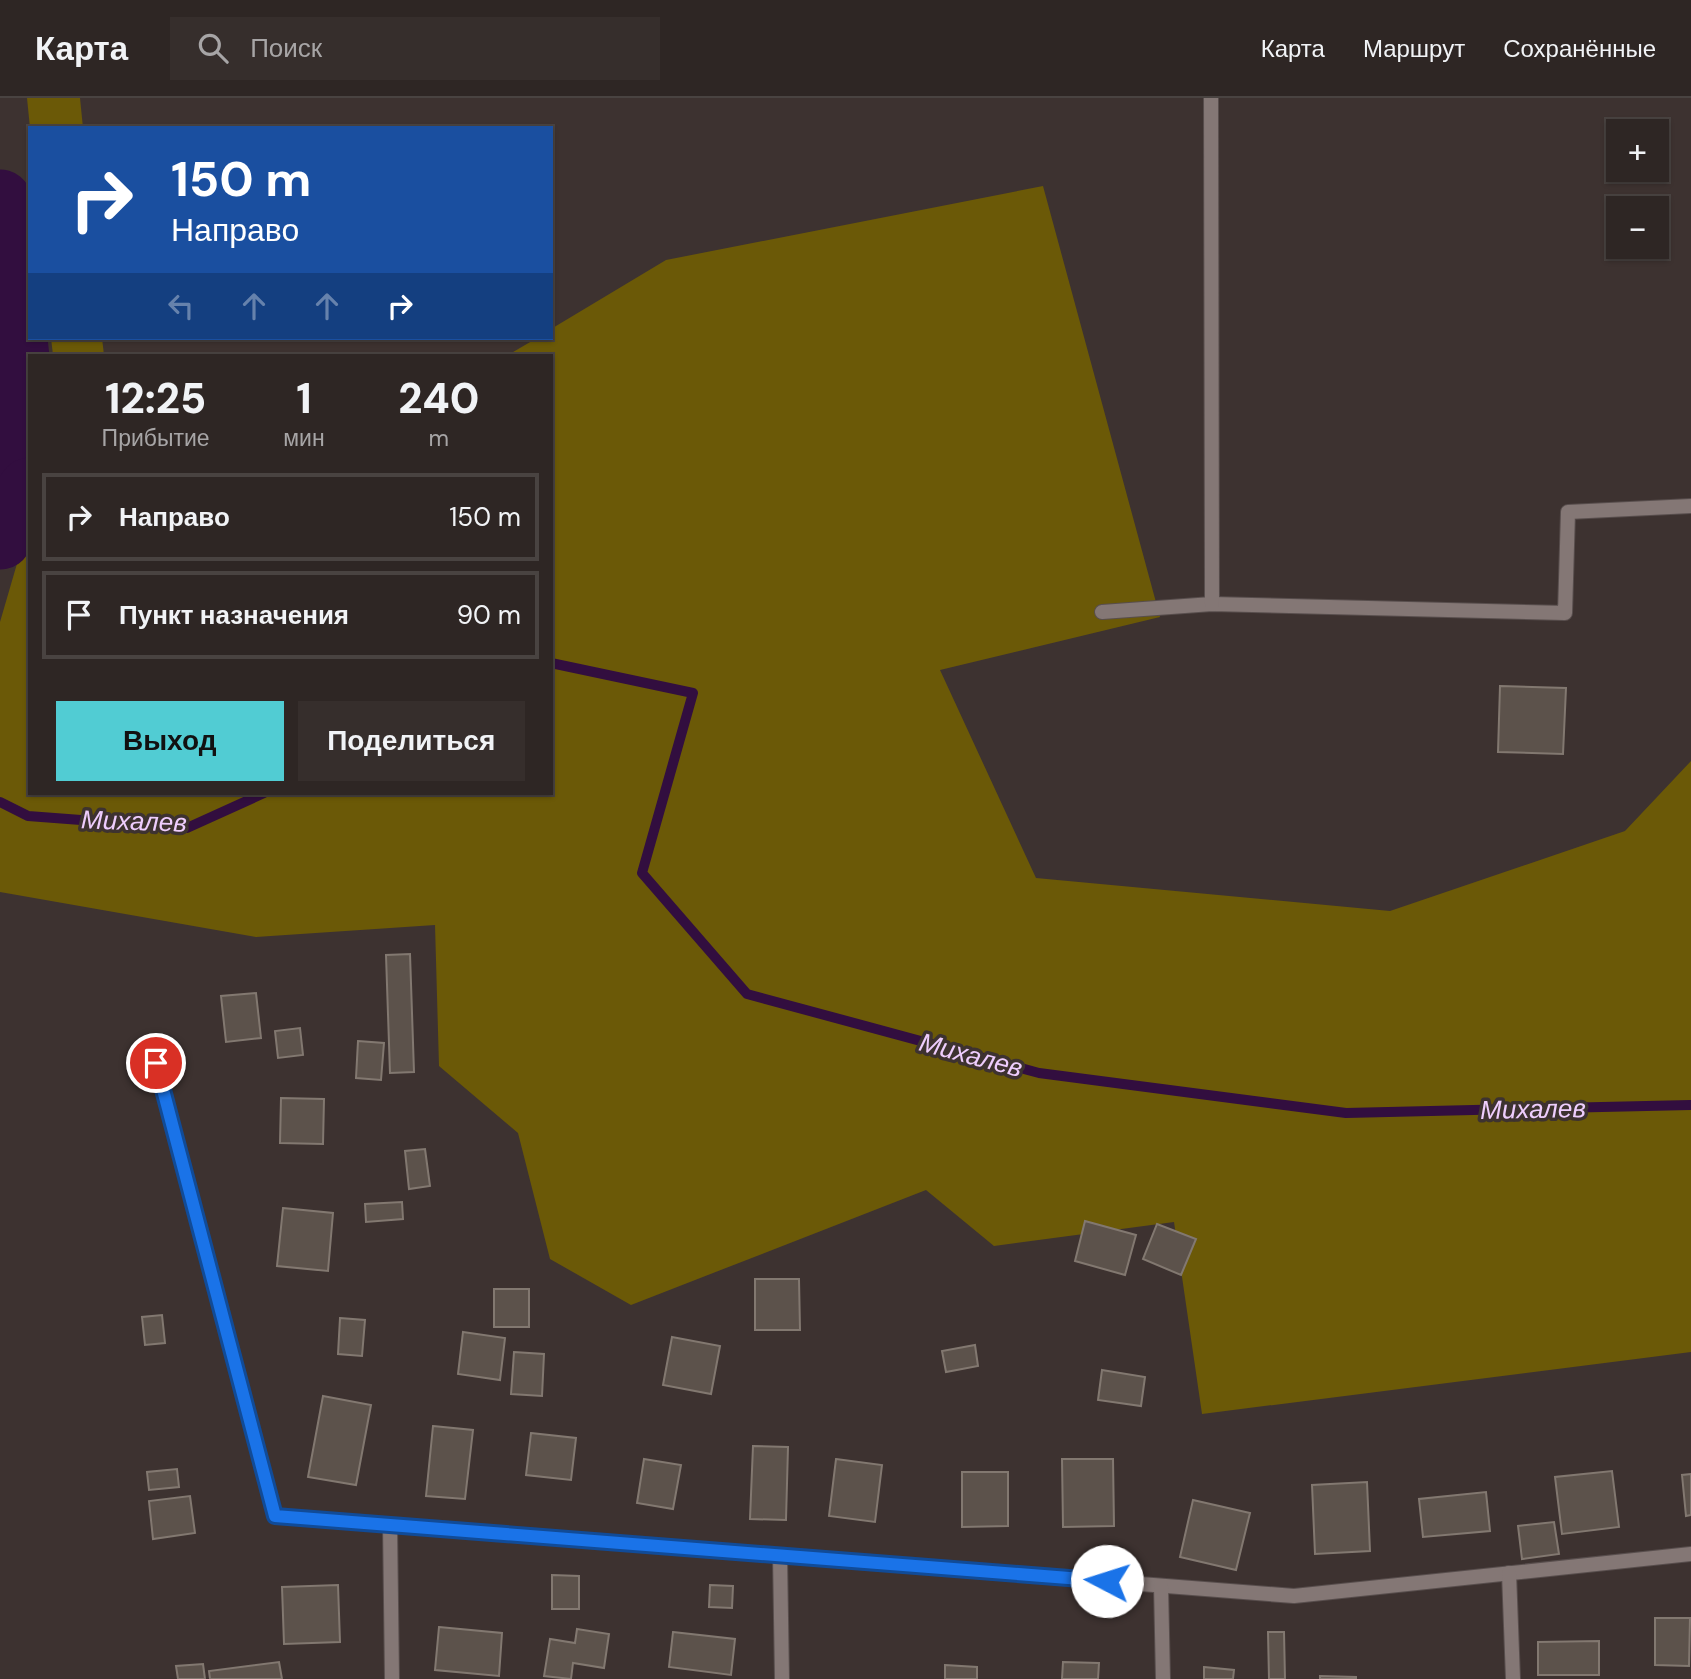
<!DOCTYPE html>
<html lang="ru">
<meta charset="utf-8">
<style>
:root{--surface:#2e2624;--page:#362e2c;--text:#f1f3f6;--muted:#a7a5a6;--line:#494341;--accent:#51ccd3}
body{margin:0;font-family:"DM Sans",sans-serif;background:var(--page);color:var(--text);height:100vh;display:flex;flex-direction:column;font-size:26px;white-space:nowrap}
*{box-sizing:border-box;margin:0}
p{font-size:23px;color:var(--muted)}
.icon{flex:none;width:38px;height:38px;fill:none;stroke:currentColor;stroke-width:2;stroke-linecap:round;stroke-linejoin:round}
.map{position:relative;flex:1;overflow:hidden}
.sheet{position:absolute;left:28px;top:256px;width:525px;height:441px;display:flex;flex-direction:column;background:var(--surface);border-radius:0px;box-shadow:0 2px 5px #0004,0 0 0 2px var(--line)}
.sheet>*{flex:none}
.banner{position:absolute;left:28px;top:28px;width:525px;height:214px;border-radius:0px;box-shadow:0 2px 5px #0004,0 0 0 2px var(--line);background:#1a4fa0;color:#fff;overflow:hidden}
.buttons{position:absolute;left:1606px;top:21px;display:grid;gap:14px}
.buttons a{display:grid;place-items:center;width:63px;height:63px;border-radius:0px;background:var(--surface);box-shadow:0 2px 5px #0004,0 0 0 2px var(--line);font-size:35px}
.pin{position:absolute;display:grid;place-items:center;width:60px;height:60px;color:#fff;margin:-30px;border:4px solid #fff;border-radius:50%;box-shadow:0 2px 7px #0007}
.me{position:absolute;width:77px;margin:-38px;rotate:275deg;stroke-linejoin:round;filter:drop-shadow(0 0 5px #0008)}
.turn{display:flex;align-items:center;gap:24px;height:147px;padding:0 28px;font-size:32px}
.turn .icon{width:91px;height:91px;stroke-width:2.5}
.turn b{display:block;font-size:49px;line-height:60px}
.lanes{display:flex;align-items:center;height:66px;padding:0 28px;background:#0003;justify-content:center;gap:35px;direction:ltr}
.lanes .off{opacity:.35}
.eta{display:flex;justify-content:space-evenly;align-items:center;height:119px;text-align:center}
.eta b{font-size:42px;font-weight:800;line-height:49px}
.button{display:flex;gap:14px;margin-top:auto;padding:14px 28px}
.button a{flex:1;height:80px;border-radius:0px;background:var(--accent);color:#111;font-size:28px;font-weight:800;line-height:80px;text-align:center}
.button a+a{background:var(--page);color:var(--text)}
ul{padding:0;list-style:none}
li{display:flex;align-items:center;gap:21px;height:88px;margin:0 14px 10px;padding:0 14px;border:4px solid var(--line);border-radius:0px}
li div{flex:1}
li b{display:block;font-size:26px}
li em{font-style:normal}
header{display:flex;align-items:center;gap:42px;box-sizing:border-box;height:98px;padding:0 35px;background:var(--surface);border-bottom:2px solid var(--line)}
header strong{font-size:33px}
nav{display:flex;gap:38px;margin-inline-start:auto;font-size:24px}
.search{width:490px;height:63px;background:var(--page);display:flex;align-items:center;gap:18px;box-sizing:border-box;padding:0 24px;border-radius:0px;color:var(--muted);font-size:26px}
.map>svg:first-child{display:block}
.forest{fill:#6b5907}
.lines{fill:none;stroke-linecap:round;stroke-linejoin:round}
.stream{stroke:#320e3f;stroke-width:10}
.river{stroke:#320e3f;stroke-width:65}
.building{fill:#5c524b;stroke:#827870;stroke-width:2}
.lane-casing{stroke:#584e4d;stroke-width:16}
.street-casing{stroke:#584e4d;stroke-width:16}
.lane{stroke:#847775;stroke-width:14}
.street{stroke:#847775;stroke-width:14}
.route-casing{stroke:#114b97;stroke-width:18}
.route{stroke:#1a73e8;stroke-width:12}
.labels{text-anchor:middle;stroke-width:7;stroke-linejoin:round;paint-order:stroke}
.water-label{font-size:26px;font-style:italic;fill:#eecdfd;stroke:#3d3230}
</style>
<header>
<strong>Карта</strong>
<div class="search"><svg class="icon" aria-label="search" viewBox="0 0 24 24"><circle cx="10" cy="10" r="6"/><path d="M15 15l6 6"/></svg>Поиск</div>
<nav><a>Карта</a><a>Маршрут</a><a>Сохранённые</a></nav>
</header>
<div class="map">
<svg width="1691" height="1581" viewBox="0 0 1691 1581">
<rect width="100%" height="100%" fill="#3d3230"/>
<g class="forest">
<path d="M27 0H80L83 30H30Z"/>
<path d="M1043 88 1160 519 940 572 1036 780 1390 813 1625 733 1691 663V1254L1202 1316 1174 1124 994 1148 926 1092 631 1207 550 1161 518 1035 439 968 435 827 256 839 0 794V524L30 421V695H551V257H508L537 240H551V231L666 162Z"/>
<path d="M51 240H102L104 257H53Z"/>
</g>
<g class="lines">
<g class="stream">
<path d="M551 565 693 595 642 775 747 896 1039 975 1346 1015 1691 1007"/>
<path d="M0 704 28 718 187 730 264 695"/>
</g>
<g class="river">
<path d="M0 104 30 379"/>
<path d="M0 439 30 392"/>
</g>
</g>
<g class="building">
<path d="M1500 588 1566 590 1563 656 1498 654Z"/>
<path d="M410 856 414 974 390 975 386 857Z"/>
<path d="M256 895 261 940 226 944 221 898Z"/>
<path d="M300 930 303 957 278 960 275 933Z"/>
<path d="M358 943 384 945 381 982 356 980Z"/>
<path d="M281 1000 324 1001 323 1046 280 1045Z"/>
<path d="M425 1051 430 1088 409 1091 405 1053Z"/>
<path d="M402 1104 403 1121 366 1124 365 1106Z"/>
<path d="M283 1110 333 1115 328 1173 277 1168Z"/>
<path d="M1085 1123 1136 1137 1125 1177 1075 1163Z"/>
<path d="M1157 1126 1196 1141 1181 1177 1143 1161Z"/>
<path d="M755 1181H799L800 1232H755Z"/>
<rect x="494" y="1191" width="35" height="38"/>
<path d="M162 1217 165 1245 145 1247 142 1219Z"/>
<path d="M340 1220 365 1222 362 1258 338 1256Z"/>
<path d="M463 1234 505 1240 500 1282 458 1276Z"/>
<path d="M672 1239 720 1248 711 1296 663 1287Z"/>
<path d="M975 1247 978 1268 946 1274 942 1253Z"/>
<path d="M514 1254 544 1256 542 1298 511 1296Z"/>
<path d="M1102 1272 1145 1279 1141 1308 1098 1302Z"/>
<path d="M323 1298 371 1307 356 1387 308 1379Z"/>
<path d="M433 1328 473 1332 465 1401 426 1398Z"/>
<path d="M531 1335 576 1340 571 1382 526 1377Z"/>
<path d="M753 1348 788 1349 786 1422 750 1421Z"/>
<path d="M644 1361 681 1367 673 1411 637 1405Z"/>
<path d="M836 1361 882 1367 875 1424 829 1418Z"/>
<path d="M1062 1361H1113L1114 1428 1063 1429Z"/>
<path d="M177 1371 179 1389 149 1392 147 1374Z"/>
<path d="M1612 1373 1619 1429 1562 1436 1555 1379Z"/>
<path d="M962 1374H1008V1428L962 1429Z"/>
<path d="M1691 1376V1417L1686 1418 1682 1377Z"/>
<path d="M1367 1384 1370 1453 1315 1456 1312 1387Z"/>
<path d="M1486 1394 1490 1433 1423 1439 1419 1401Z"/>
<path d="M190 1398 195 1435 153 1441 149 1403Z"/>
<path d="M1193 1402 1250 1415 1236 1472 1180 1459Z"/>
<path d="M1554 1424 1559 1456 1522 1461 1518 1428Z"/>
<path d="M552 1477 579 1478V1511H552Z"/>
<path d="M338 1487 340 1544 284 1546 282 1489Z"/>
<path d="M710 1487 733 1488 732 1510 709 1509Z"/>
<path d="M1655 1520H1690L1689 1568 1655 1567Z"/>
<path d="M439 1529 502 1535 499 1578 435 1572Z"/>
<path d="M577 1531 609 1536 604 1570 573 1565 571 1581 544 1578 550 1541 575 1545Z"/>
<path d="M673 1534 735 1541 731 1577 669 1569Z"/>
<path d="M1268 1534H1284L1285 1581H1269Z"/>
<path d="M1599 1543V1577H1538V1544Z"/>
<path d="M279 1564 282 1581H210L209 1573Z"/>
<path d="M1063 1564 1099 1565 1098 1581H1062Z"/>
<path d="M203 1566 205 1581H178L176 1568Z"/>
<path d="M945 1567 977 1569V1581H945Z"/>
<path d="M1204 1569 1234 1572 1233 1581H1204Z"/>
<path d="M1320 1578 1356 1579V1581H1320Z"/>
</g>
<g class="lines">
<defs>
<g id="lane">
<path d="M1102 514 1212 506 1565 515 1568 414 1691 408"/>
<path d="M156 965 275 1418 1294 1498 1691 1456"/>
<path d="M390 1427 392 1581"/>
<path d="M780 1458 782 1581"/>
<path d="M1509 1475 1513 1581"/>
<path d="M1161 1488 1163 1581"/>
</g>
<path id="street" d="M1211 0 1212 506"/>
</defs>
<use href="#lane" class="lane-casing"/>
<use href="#street" class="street-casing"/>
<use href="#lane" class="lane"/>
<use href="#street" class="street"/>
</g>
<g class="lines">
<defs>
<path id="route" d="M156 965 275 1418 1107 1483"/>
</defs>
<use href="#route" class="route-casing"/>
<use href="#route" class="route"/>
</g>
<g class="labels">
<g class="water-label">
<text transform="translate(134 723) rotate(2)" y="9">Михалев</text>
<text transform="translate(971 957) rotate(15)" y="9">Михалев</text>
<text transform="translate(1533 1011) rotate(-1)" y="9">Михалев</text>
</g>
</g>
</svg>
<div class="buttons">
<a>+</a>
<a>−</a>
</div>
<div class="pin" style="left:156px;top:965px;background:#d93025"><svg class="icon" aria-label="arrive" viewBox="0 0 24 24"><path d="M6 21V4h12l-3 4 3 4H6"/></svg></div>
<svg class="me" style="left:1107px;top:1483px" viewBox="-20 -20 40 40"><circle r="19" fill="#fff"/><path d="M0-13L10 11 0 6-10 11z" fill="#1a73e8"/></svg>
<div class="banner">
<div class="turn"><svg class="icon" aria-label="right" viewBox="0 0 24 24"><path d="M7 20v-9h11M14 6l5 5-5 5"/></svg><div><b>150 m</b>Направо</div></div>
<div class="lanes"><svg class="icon off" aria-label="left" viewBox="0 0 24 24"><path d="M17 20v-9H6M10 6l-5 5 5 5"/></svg><svg class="icon off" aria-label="ahead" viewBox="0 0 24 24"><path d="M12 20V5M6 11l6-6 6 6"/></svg><svg class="icon off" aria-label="ahead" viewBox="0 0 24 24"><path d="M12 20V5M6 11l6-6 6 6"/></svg><svg class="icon" aria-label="right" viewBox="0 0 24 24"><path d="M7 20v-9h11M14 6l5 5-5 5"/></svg></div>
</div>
<section class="sheet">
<div class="eta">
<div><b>12:25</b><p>Прибытие</p></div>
<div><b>1</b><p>мин</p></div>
<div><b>240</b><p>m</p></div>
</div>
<ul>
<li><svg class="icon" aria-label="right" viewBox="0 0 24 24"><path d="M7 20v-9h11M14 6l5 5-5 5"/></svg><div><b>Направо</b></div><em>150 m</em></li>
<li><svg class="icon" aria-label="arrive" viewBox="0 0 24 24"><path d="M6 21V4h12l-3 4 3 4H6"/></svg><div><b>Пункт назначения</b></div><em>90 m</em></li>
</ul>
<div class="button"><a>Выход</a><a>Поделиться</a></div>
</section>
</div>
